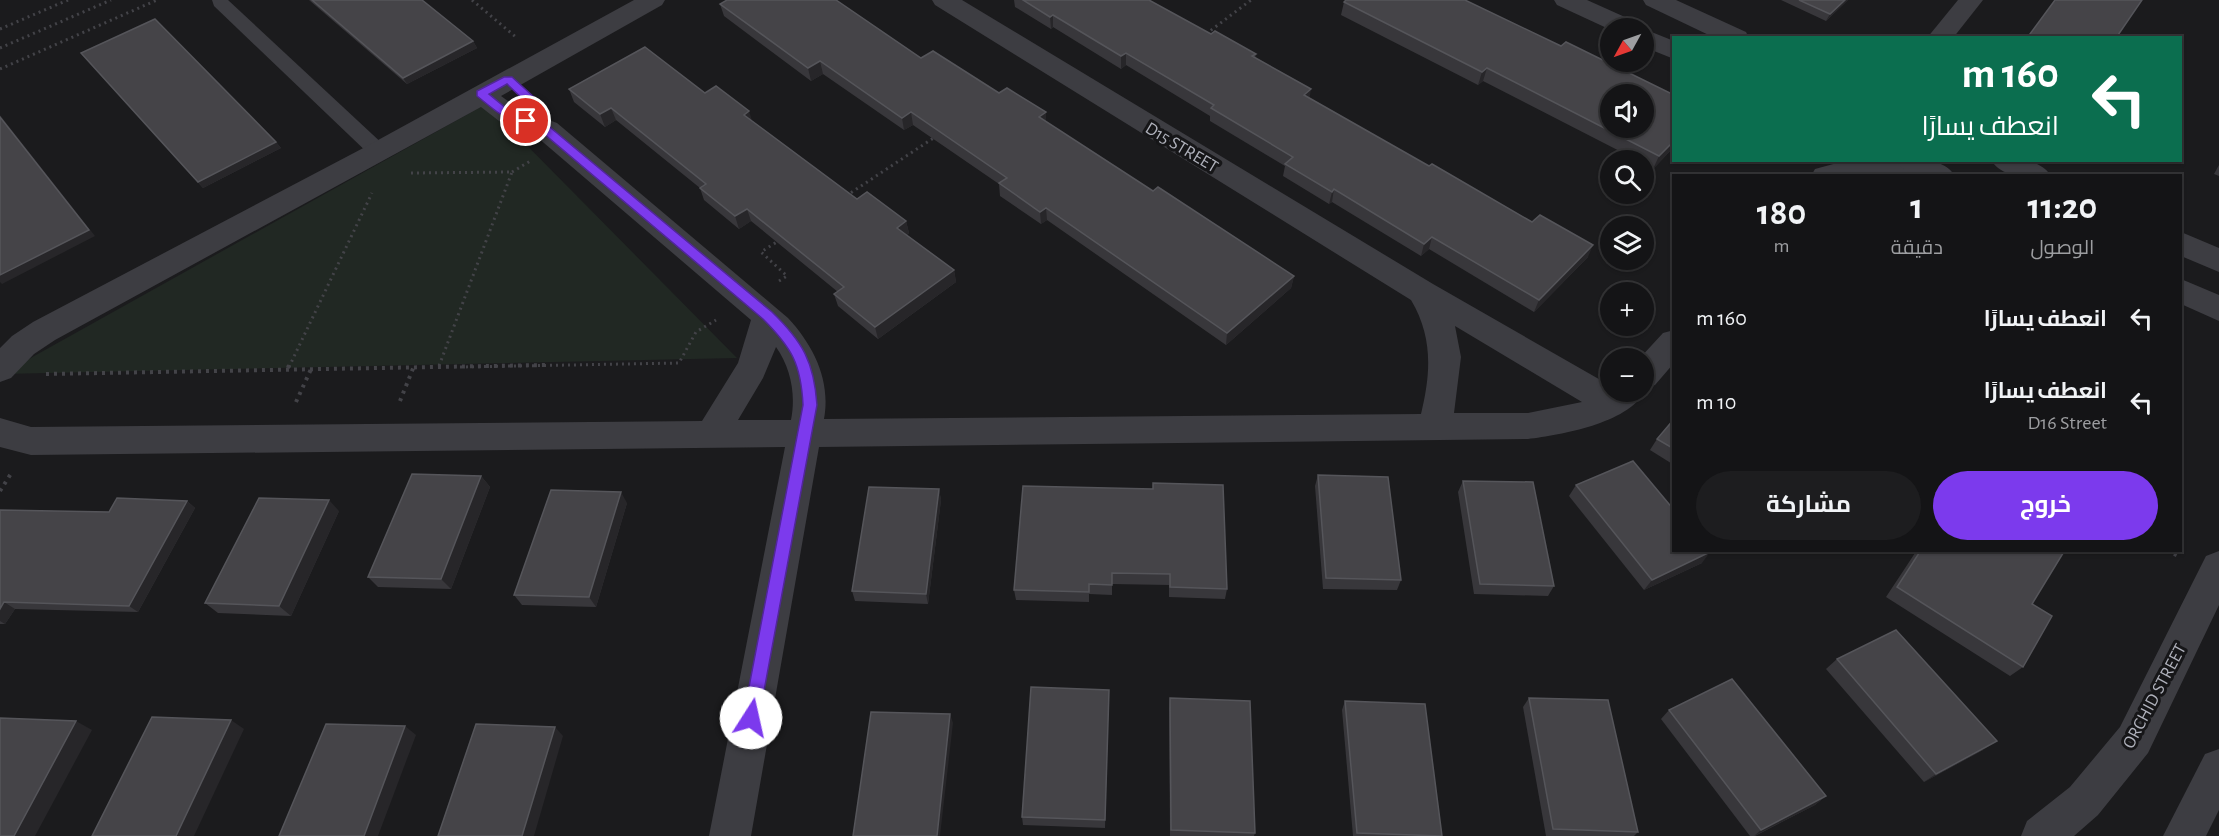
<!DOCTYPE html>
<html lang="ar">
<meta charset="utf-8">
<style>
:root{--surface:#141416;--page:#1d1d1f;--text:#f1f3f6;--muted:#9d9ea1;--line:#333335;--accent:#7c3aed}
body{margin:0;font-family:"Alegreya Sans",Cairo,sans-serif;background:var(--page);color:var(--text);direction:rtl;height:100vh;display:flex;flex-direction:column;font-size:22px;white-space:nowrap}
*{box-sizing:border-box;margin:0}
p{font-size:20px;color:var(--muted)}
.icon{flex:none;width:33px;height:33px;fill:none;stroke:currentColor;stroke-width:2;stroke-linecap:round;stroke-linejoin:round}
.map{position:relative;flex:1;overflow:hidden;direction:ltr}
.sheet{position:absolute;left:1672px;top:174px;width:510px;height:378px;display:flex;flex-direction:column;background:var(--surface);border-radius:0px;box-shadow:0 2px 4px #0004,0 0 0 2px var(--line);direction:rtl}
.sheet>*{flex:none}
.top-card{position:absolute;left:1672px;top:36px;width:510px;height:126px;border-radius:0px;box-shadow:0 2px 4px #0004,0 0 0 2px var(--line);direction:rtl;background:#0b6e4f;color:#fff;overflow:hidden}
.needle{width:39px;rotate:230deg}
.tools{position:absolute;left:1600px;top:18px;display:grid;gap:12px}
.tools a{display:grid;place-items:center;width:54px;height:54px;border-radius:50%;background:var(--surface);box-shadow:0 2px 4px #0004,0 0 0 2px var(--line);font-size:30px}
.pin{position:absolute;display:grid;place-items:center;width:51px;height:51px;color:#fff;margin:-26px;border:3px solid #fff;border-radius:50%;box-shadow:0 2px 6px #0007}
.me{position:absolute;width:66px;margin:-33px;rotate:10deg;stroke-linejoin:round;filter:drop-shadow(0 0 4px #0008)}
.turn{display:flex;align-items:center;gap:21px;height:126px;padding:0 24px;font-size:27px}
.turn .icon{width:78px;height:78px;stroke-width:2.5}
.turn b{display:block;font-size:42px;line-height:51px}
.eta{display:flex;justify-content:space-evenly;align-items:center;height:102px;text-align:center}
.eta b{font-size:36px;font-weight:700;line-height:42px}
.button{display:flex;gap:12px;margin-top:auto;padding:12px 24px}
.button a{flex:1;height:69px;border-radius:36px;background:var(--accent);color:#fff;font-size:24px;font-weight:700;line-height:69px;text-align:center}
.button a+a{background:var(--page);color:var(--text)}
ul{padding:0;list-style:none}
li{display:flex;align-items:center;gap:18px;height:84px;padding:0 24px}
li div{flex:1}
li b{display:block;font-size:22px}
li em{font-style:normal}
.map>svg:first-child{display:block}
.green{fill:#212823}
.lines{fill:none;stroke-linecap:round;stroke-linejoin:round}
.path-far1{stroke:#434348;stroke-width:3;stroke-dasharray:2 4;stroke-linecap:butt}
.path{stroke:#434348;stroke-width:4;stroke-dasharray:3 5;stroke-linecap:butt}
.service{fill:#3d3d42;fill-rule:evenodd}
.minor{fill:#3d3d42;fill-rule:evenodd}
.tertiary{fill:#3d3d42;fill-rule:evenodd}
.wall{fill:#38373b}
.shaded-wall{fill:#272629}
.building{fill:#454448;stroke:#55555a;stroke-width:1.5;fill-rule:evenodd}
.route{fill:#7c3aed;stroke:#51269a;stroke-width:1.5}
.labels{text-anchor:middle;stroke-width:6;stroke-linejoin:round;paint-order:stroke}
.street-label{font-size:18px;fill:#afb1bb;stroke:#161618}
</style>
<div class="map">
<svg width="2219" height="836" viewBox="0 0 2219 836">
<rect width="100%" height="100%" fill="#1b1b1d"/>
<path class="green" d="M486 104 737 358 2 374Z"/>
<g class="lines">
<g class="path-far1">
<path d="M472 0 517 38"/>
<path d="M0 29 68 0"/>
<path d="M1206 34 1251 0"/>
<path d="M0 48 111 0"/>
<path d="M0 69 157 0"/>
<path d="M512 172 532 160"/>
<path d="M411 173 512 172 439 366"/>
<path d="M846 196 935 137"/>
<path d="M779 281 787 276 761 252 780 240"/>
<path d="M289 367 372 193"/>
<path d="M460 367 679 363 696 332 716 320"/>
</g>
<g class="path">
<path d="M288 368 289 365"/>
<path d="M46 374 546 365"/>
<path d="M400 401 414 366"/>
<path d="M296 402 312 367"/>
<path d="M0 491 12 472"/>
<path d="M2167 550 2180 557"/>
</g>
<path class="service" d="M212 0H228L386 147 389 152 386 157H372L214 6Z"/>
<g class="minor">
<path d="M634 0H665L662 5 501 96 519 109 557 123 788 318C814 346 831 381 824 419L1421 414C1431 373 1433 337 1411 300L935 5 932 0H962L1433 284 1611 386V392H1644C1628 423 1561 435 1528 439L819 447 751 836H709L785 447 31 455 0 447V418L31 427 702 421 738 363 751 320 537 137 499 121 481 107 55 340 34 354 11 378 0 382V348L12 336 33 322 369 145ZM1455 326 1582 402 1528 413H1454L1461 357ZM776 347C791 368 796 395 791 420H738L763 378Z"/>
<path d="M1958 0H1983L1953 38H1927Z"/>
<path d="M1848 160H1929L1932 165 1928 172 1918 175 1811 176 1815 169Z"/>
<path d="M1674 330V363L1655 385 1644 389V358H1640L1663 333Z"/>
</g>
<g class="tertiary">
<path d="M1554 0H1587L1636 22 1640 28 1611 30 1557 5Z"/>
<path d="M1643 0H1676L1746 32 1749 38H1715L1646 5Z"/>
<path d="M1644 29 1674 41V59L1644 47Z"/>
<path d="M1895 160C1915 160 1943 156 1955 176 1935 176 1907 180 1895 160Z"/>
<path d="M1991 160C2011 160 2039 156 2051 176 2031 176 2003 180 1991 160Z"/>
<path d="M2181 232 2219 248V272L2181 256Z"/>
<path d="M2181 279 2219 295V321L2181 304Z"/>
<path d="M2219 551V605L2148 753 2098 815 2074 836H2021L2027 821 2070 787 2120 727 2206 556Z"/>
<path d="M2219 749V810L2206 836H2163L2205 754Z"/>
</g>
</g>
<g class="wall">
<path d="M309 0H422L473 41 477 48 407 84Z"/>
<path d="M1014 0H1149L1211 34 1256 54 1255 58 1310 98 1588 257 1534 312 1429 249 1421 256 1332 202 1329 204 1283 176 1285 166 1210 121V116L1126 65 1121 69 1053 27 1051 29 1015 7Z"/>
<path d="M1781 0H1848L1826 21Z"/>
<path d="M1344 2 1561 46 1674 147 1653 169 1644 164V160H1637L1483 81 1478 85 1341 15Z"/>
<path d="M720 4 921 58 999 93 1046 122 1153 191 1294 276 1291 288 1226 345 1047 220 1041 224 1000 196 999 184 913 125 904 130 823 74 811 81 724 16Z"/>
<path d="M81 53 276 142 281 148 203 188Z"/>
<path d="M569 89 705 93 752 121 857 199 906 221 909 233 907 235 954 270 956 282 878 339 838 306 834 294 838 292 751 221 739 229 704 200 700 188 616 120 605 127 574 102Z"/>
<path d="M2219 165V176L2214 174Z"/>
<path d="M1674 419V465L1650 450 1657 439Z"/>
<path d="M1318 475 1401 580 1397 590 1323 589 1315 486Z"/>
<path d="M481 476 490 487 451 589 378 587 368 577Z"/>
<path d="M1463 481 1554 586 1548 596 1474 594 1458 492Z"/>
<path d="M1576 485 1702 563 1644 590 1569 496Z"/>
<path d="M1023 486 1227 589 1225 599 1169 597V585L1112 584V595L1089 594V602L1016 600 1014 590Z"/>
<path d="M939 489 941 500 928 604 855 601 852 591Z"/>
<path d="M187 501 195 508 138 612 15 609 5 624H0V510L109 512Z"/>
<path d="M627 503 596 607 522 605 514 595Z"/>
<path d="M339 511 291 616 218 613 205 603Z"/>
<path d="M1917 550H2065L2032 604 2023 667 2010 676 1886 597Z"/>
<path d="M1837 659 1983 750 1924 782 1826 669Z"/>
<path d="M1109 690 1105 828 1023 825 1022 817Z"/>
<path d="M1170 698 1255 833 1254 836H1170L1169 708Z"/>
<path d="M1529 698 1638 832 1634 836H1546L1523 707Z"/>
<path d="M1345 701 1442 836H1353L1342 710Z"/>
<path d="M1669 710 1826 796 1815 805 1755 836H1750L1661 719Z"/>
</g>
<g class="shaded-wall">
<path d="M1845 0H1848L1826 21 1830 14Z"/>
<path d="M1053 15V27L1051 29 1050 17Z"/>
<path d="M473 41 477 48 407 84 403 78Z"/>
<path d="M1126 53V65L1121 69V56Z"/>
<path d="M820 61 823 74 811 81 808 68Z"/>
<path d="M1487 68 1483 81 1478 85 1482 72Z"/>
<path d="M1311 89 1309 102 1304 95Z"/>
<path d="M611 108 616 120 605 127 600 114Z"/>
<path d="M749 111 753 124 744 115Z"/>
<path d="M911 112 913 125 904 130 902 118Z"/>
<path d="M1046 112V125L1039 117Z"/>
<path d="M0 115 95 236 2 284 0 282Z"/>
<path d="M1674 141V147L1653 169 1659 156Z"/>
<path d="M276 142 281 148 203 188 198 182Z"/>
<path d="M1334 189 1332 202 1329 204 1332 192Z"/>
<path d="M1046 208 1047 220 1041 224 1040 212Z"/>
<path d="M747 209 751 221 739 229 735 216Z"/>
<path d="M906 221 909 233 899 240 897 228Z"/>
<path d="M1432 237 1429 249 1421 256 1424 244Z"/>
<path d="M1593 245 1588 257 1534 312 1539 300Z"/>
<path d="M954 270 956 282 878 339 875 327Z"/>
<path d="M1294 276 1291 288 1226 345 1227 333Z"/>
<path d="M481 476 490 487 451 589 441 579Z"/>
<path d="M939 489 941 500 928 604 926 594Z"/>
<path d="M621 492 627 503 596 607 589 597Z"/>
<path d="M329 500 339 511 291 616 279 606Z"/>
<path d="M187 501 195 508 138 612 129 606Z"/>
<path d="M1710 552 1702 563 1644 590 1652 580Z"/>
<path d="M4 602 15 609 5 624 0 621V609Z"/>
<path d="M950 714 953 723 940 836H937Z"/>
<path d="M231 720 244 729 194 836H176Z"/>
<path d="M76 721 92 730 35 836H14Z"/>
<path d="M405 726 416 735 378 836H364Z"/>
<path d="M555 727 563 736 534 836H522Z"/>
<path d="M1997 741 1983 750 1924 782 1936 774Z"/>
<path d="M1826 796 1815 805 1754 836 1761 830Z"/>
</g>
<g class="building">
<path d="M312 0H422L473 41 403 78Z"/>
<path d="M727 0H836L921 58 933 51 999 93 1007 88 1046 112 1039 117 1153 191 1158 187 1294 276 1227 333 1046 208 1040 212 999 183 1007 178 911 112 902 118 820 61 808 68 720 4Z"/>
<path d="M1023 0H1149L1211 34 1215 31 1256 54 1252 56 1311 89 1304 95 1429 166 1432 164 1532 222 1540 215 1593 245 1539 300 1432 237 1424 244 1334 189 1332 192 1285 164 1293 157 1211 108 1214 105 1126 53 1121 56 1053 15 1050 17Z"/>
<path d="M1346 0H1465L1561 46 1566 42 1674 95V141L1659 156 1487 68 1482 72 1344 2ZM1611 94H1644V128H1611Z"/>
<path d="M1799 0H1845L1830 14Z"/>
<path d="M2055 0H2142L2116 38H2027Z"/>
<path d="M155 19 276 142 198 182 81 53Z"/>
<path d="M645 47 705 93 716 86 749 111 744 115 857 199 867 192 906 221 897 228 954 270 875 327 834 294 844 287 747 209 735 216 700 188 706 184 611 108 600 114 569 89Z"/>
<path d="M0 117 89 230 0 275Z"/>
<path d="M1674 419V449L1657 439Z"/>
<path d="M1633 461 1674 510V550H1708L1710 552 1652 580 1576 485Z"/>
<path d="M412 474 481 476 441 579 368 577Z"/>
<path d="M1318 475 1388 477 1401 580 1326 578Z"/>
<path d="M1463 481 1533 482 1554 586 1480 584Z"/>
<path d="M1153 483 1223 485 1227 589 1170 587V574L1112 573V585L1089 584V592L1014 590 1023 486 1153 489Z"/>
<path d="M869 487 939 489 926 594 852 591Z"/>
<path d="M551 490 621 492 589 597 514 595Z"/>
<path d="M117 498 187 501 129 606 4 602 0 609V510L109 512Z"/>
<path d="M259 498 329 500 279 606 205 603Z"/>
<path d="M1921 550H2065L2032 604 2052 616 2023 667 1897 587Z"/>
<path d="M1896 630 1997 741 1936 774 1837 659Z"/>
<path d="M1732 679 1826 796 1761 830 1669 710Z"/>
<path d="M1031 687 1109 690 1105 820 1022 817Z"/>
<path d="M1170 698 1250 701 1255 833 1171 830Z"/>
<path d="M1529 698 1608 700 1638 832 1553 829Z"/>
<path d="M1345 701 1425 704 1442 836 1357 833Z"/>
<path d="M871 712 950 714 937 836H853Z"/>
<path d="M152 717 231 720 176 836H92Z"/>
<path d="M0 718 76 721 14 836H0Z"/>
<path d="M326 724 405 726 364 836H279Z"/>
<path d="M476 724 555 727 522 836H438Z"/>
</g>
<path class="route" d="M504 77H512L536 99 551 128 772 312C803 342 814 362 817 405L759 718 756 724 751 726 745 724 743 718 803 405C801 364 792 348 763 319L543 133 528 104 507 84 489 94 506 108 530 119V124C512 127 491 107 477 96V91Z"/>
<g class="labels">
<g class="street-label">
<text transform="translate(1182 147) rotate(31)" y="6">D15 STREET</text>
<text transform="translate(2154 696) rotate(-62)" y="6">ORCHID STREET</text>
</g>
</g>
</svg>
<div class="tools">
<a><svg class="needle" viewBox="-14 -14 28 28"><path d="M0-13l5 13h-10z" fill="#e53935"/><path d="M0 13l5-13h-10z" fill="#9d9ea1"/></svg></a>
<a><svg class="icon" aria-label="sound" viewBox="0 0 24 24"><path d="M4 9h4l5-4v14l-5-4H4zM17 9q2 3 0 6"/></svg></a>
<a><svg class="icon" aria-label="search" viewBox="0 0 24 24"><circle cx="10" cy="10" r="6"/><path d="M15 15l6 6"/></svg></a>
<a><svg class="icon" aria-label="layers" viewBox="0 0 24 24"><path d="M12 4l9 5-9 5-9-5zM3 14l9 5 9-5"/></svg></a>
<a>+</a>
<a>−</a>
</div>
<div class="pin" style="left:526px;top:121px;background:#d93025"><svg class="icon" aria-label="arrive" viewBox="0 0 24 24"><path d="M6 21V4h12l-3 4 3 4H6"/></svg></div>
<svg class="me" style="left:751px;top:718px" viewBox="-20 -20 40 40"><circle r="19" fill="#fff"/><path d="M0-13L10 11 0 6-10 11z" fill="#7c3aed"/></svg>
<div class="top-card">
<div class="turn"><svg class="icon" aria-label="left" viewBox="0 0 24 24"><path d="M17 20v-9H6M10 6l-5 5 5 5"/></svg><div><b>160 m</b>انعطف يسارًا</div></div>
</div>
<section class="sheet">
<div class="eta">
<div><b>11:20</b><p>الوصول</p></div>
<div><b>1</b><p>دقيقة</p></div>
<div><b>180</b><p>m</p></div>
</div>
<ul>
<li><svg class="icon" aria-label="left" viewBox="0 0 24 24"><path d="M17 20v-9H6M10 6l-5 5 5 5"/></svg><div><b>انعطف يسارًا</b></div><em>160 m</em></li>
<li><svg class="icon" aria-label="left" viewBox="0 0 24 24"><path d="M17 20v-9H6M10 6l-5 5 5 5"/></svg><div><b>انعطف يسارًا</b><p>D16 Street</p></div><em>10 m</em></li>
</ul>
<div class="button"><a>خروج</a><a>مشاركة</a></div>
</section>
</div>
